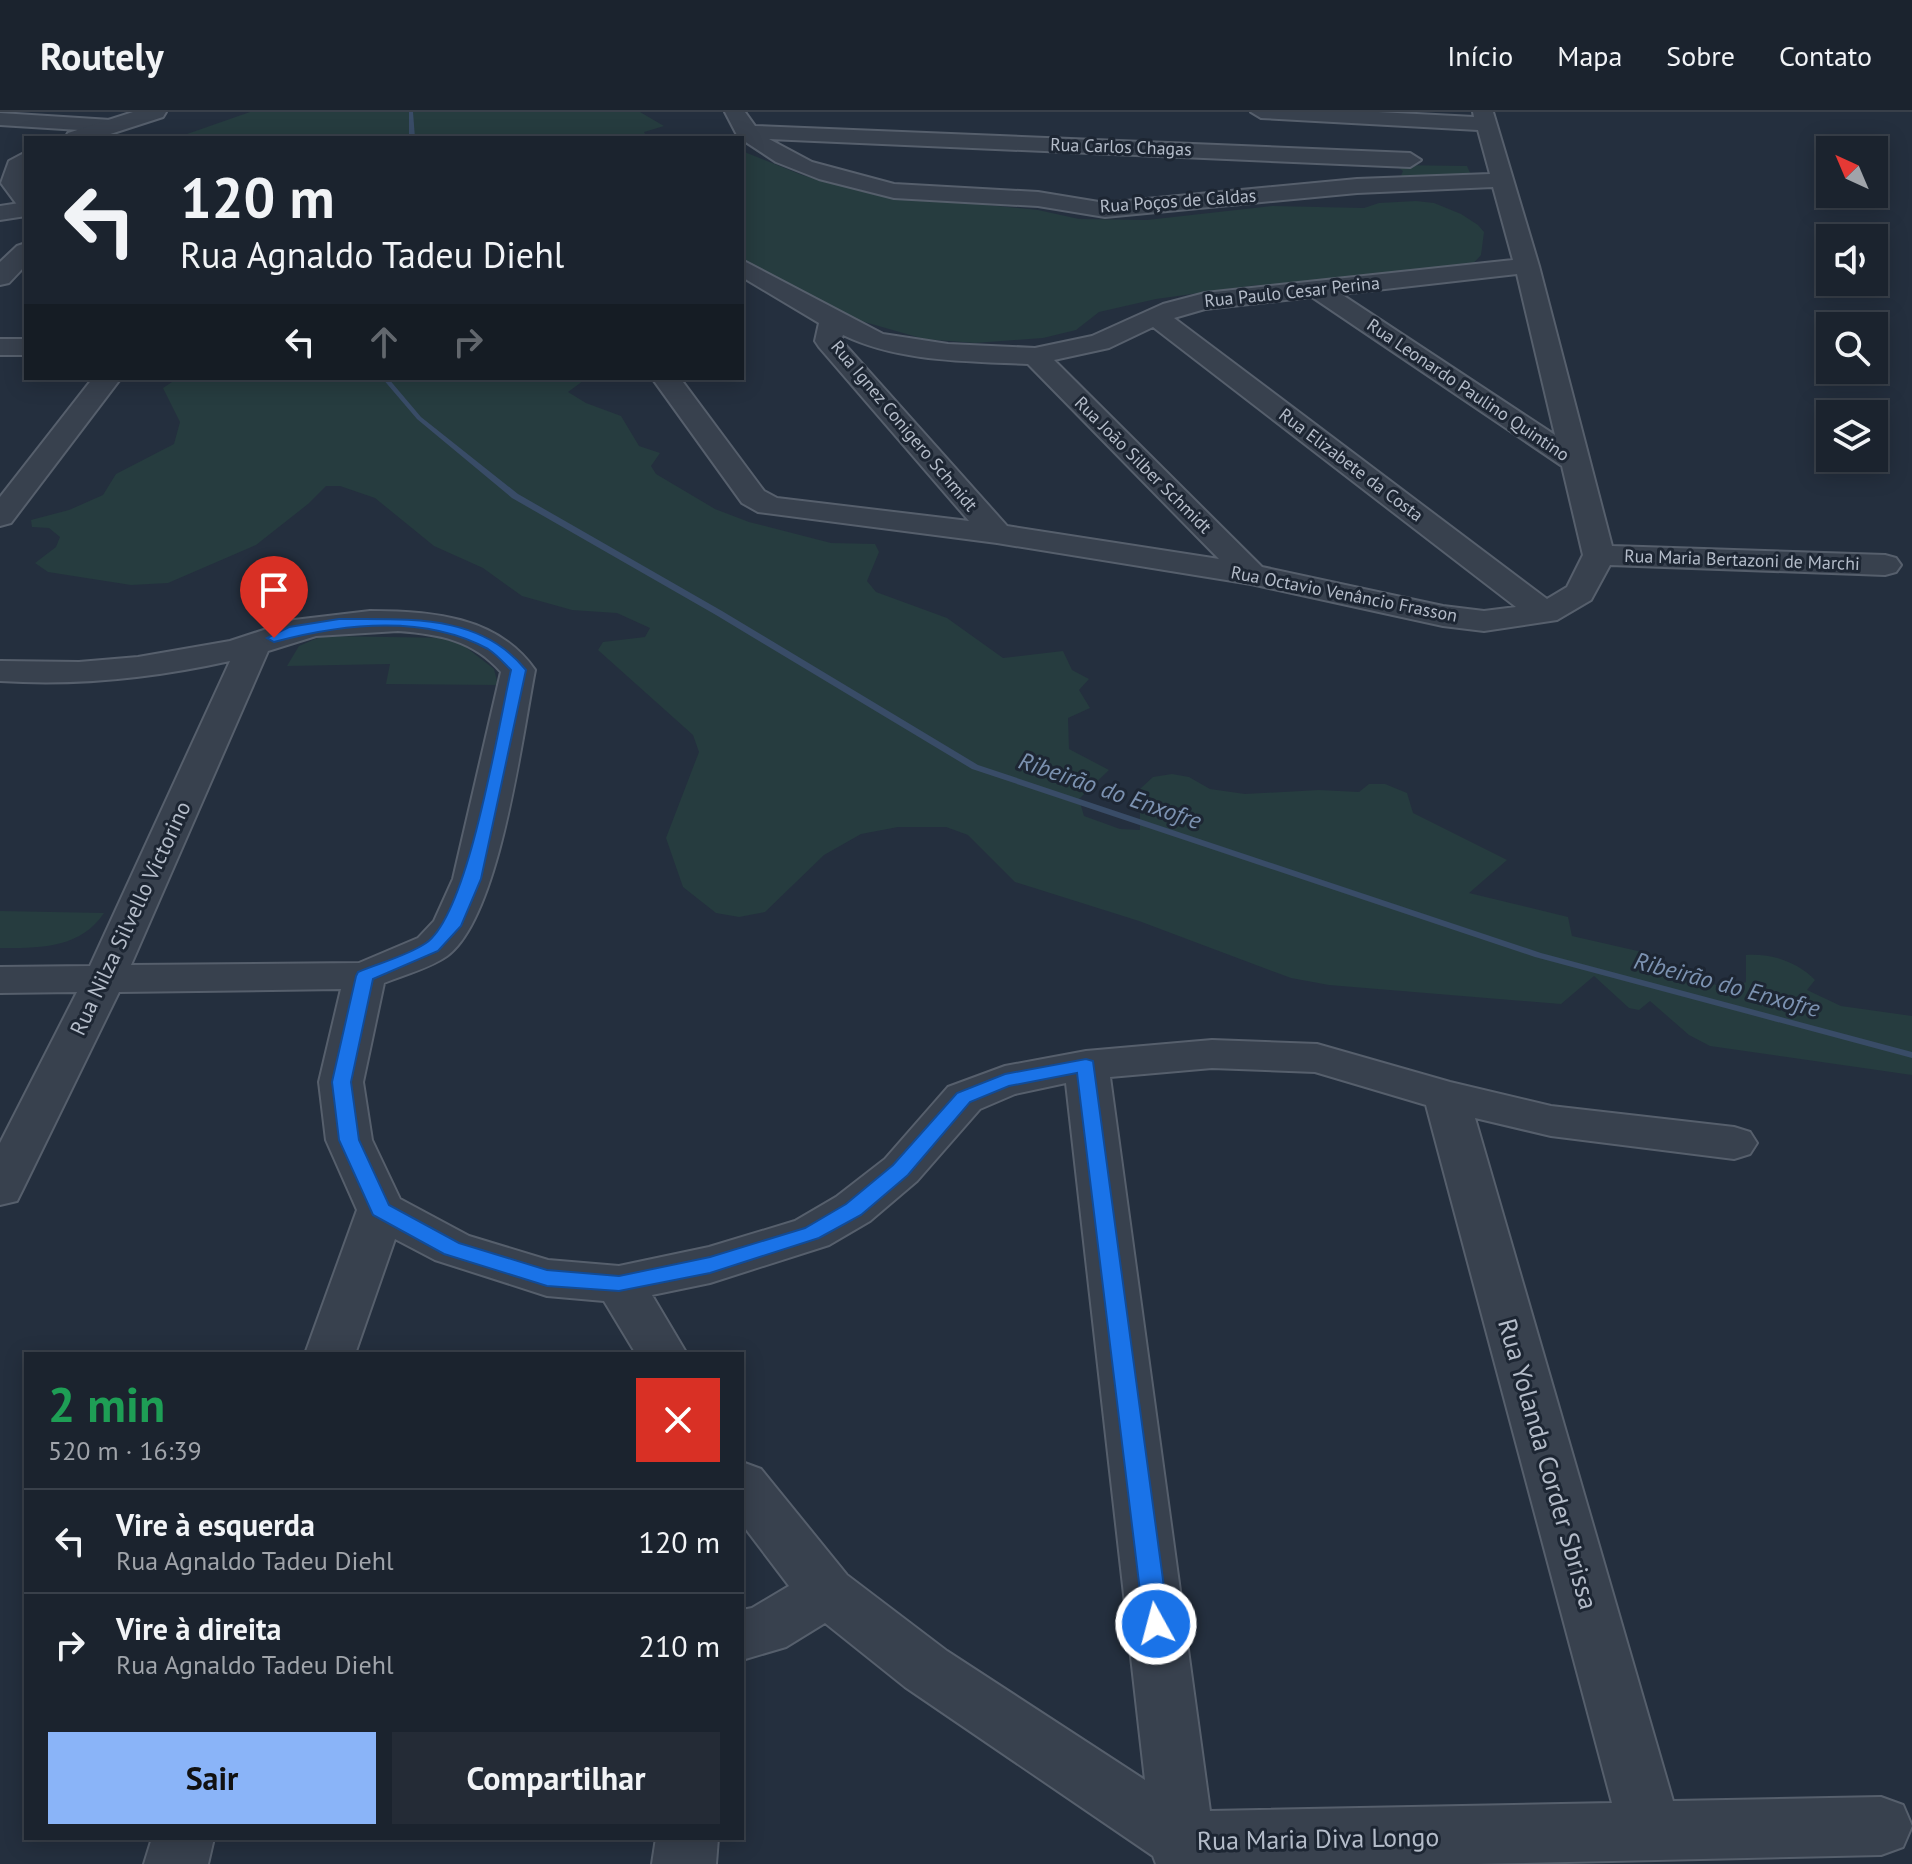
<!DOCTYPE html>
<html lang="pt">
<meta charset="utf-8">
<style>
:root{--surface:#1b232e;--page:#242b36;--text:#f1f3f6;--muted:#a0a4aa;--line:#39404a;--accent:#8ab4f8}
body{margin:0;font-family:"PT Sans",sans-serif;background:var(--page);color:var(--text);height:100vh;display:flex;flex-direction:column;font-size:30px;white-space:nowrap}
*{box-sizing:border-box;margin:0}
p{font-size:26px;color:var(--muted)}
.icon{flex:none;width:44px;height:44px;fill:none;stroke:currentColor;stroke-width:2;stroke-linecap:round;stroke-linejoin:round}
.map{position:relative;flex:1;overflow:hidden}
.drawer{position:absolute;left:24px;top:1240px;width:720px;height:488px;display:flex;flex-direction:column;background:var(--surface);border-radius:0px;box-shadow:0 4px 20px #0003,0 0 0 2px var(--line)}
.drawer>*{flex:none}
.guide{position:absolute;left:24px;top:24px;width:720px;height:244px;border-radius:0px;box-shadow:0 4px 20px #0003,0 0 0 2px var(--line);background:#1b232e;color:var(--text);overflow:hidden}
.needle{width:52px;rotate:316deg}
.fabs{position:absolute;left:1816px;top:24px;display:grid;gap:16px}
.fabs a{display:grid;place-items:center;width:72px;height:72px;border-radius:0px;background:var(--surface);box-shadow:0 4px 20px #0003,0 0 0 2px var(--line);font-size:40px}
.pin{position:absolute;display:grid;place-items:center;width:68px;height:68px;color:#fff;margin:-82px -34px;border-radius:50% 50% 50% 0;rotate:-45deg;box-shadow:0 0 8px #0007}
.pin .icon{rotate:45deg}
.me{position:absolute;width:88px;margin:-44px;rotate:353deg;stroke-linejoin:round;filter:drop-shadow(0 0 6px #0008)}
.turn{display:flex;align-items:center;gap:28px;height:168px;padding:0 24px;font-size:36px}
.turn .icon{width:104px;height:104px;stroke-width:2.5}
.turn b{display:block;font-size:56px;line-height:68px}
.lanes{display:flex;align-items:center;height:76px;padding:0 24px;background:#0003;justify-content:center;gap:40px;direction:ltr}
.lanes .off{opacity:.35}
.round{display:grid;place-items:center;flex:none;width:84px;height:84px;border-radius:0px;background:var(--page)}
.overview{display:flex;align-items:center;justify-content:space-between;height:136px;padding:0 24px}
h1{font-size:48px;font-weight:800;line-height:60px;color:#1e9e55}
.cta{display:flex;gap:16px;margin-top:auto;padding:16px 24px}
.cta a{flex:1;height:92px;border-radius:0px;background:var(--accent);color:#111;font-size:32px;font-weight:800;line-height:92px;text-align:center}
.cta a+a{background:var(--page);color:var(--text)}
ul{padding:0;list-style:none}
li{display:flex;align-items:center;gap:24px;height:104px;padding:0 24px;border-top:2px solid var(--line)}
li div{flex:1}
li b{display:block;font-size:30px}
li em{font-style:normal}
header{display:flex;align-items:center;gap:48px;box-sizing:border-box;height:112px;padding:0 40px;background:var(--surface);border-bottom:2px solid var(--line)}
header strong{font-size:38px}
nav{display:flex;gap:44px;margin-inline-start:auto;font-size:28px}
.map>svg:first-child{display:block}
.green{fill:#263c3f}
.lines{fill:none;stroke-linecap:round;stroke-linejoin:round}
.stream{fill:#394c67;fill-rule:evenodd}
.minor-casing{stroke:#565f6c;stroke-width:4}
.tertiary-casing{stroke:#565f6c;stroke-width:4}
.minor{fill:#38414e;fill-rule:evenodd}
.tertiary{fill:#38414e;fill-rule:evenodd}
.route{fill:#1a73e8;stroke:#114b97;stroke-width:2}
.labels{text-anchor:middle;stroke-width:6;stroke-linejoin:round;paint-order:stroke}
.far-street-label{font-size:18px;fill:#b4bcc9;stroke:#1d2633}
.street-label{font-size:22px;fill:#b4bcc9;stroke:#1d2633}
.water-label{font-size:24px;font-style:italic;fill:#7c92b1;stroke:#1d2633}
.near-street-label{font-size:26px;fill:#b4bcc9;stroke:#1d2633}
</style>
<header>
<strong>Routely</strong>
<nav><a>Início</a><a>Mapa</a><a>Sobre</a><a>Contato</a></nav>
</header>
<div class="map">
<svg width="1912" height="1752" viewBox="0 0 1912 1752">
<rect width="100%" height="100%" fill="#242f3e"/>
<g class="green">
<path d="M250 0H640L664 14 644 20 647 26 211 25 187 22Z"/>
<path d="M742 39 802 63 873 82 1038 98 1079 107 1147 108 1272 94 1364 96 1379 91 1416 89 1434 91 1461 102 1478 113 1484 120 1481 143 1470 155 1322 173H1257L1156 187 1099 200 1076 218 1043 226 975 231 924 227 826 199 742 155 746 139 742 138Z"/>
<path d="M1395 53 1467 54 1471 63 1399 68 1403 59Z"/>
<path d="M178 266H587L568 280 586 291 621 304 639 334 660 341 651 354 656 362 715 397 749 410 831 431 875 432 879 440 867 469 876 480 947 506 1003 546 1063 539 1072 558 1089 567 1079 578 1090 596 1068 606 1069 637 1109 658 1079 687 1084 704 1120 717 1140 718V677L1153 665 1172 662 1189 665 1210 677 1245 682 1319 678 1359 680 1369 672H1385L1407 681 1413 701 1507 748 1469 781 1568 805 1572 824 1642 840 1685 865 1732 877 1746 870V843C1771 841 1798 850 1815 868L1807 878 1841 894 1912 904V963L1710 934 1689 923 1650 889 1639 898 1629 896 1594 864 1561 892 1329 873 1291 866 1139 809 1015 770 968 723 946 715H898L861 722 824 743 765 800 739 805 716 801 683 775 666 726 699 640 693 623 598 538 603 530 645 525 650 516 617 501 572 498 522 484 483 456 434 434 375 386 340 374H326L308 392 256 433 168 471 131 473 48 460 35 451 56 435 60 425 49 416 32 415 31 408 69 398 103 383 116 362 174 332 180 310 163 276Z"/>
<path d="M322 524 454 526 494 557 498 573 386 572 390 552 287 554 299 534Z"/>
<path d="M0 799 104 801C80 837 39 836 0 836Z"/>
</g>
<g class="lines">
<g class="stream">
<path d="M409 0H413L415 26H409Z"/>
<path d="M382 266H388L421 305 518 382 722 499 978 653 1541 841 1912 940V946L1535 845 972 657 716 503 512 386 417 307Z"/>
</g>
<defs>
<g id="minor">
<path d="M725 0H745L755 14 1410 41 1421 48 1410 55 769 27 812 50 894 72 1038 80 1105 91 1357 67 1490 62 1478 18 1261 6 1251 0H1378L1474 5 1473 0H1493L1539 154 1612 434 1885 443 1896 446 1901 453 1896 460 1885 463 1610 453 1591 488 1557 508 1484 519 1443 514 1251 472 997 431 758 400 742 391 652 266H680L764 379 777 386 969 409 819 235 815 229 819 211 742 165V148L883 222 948 232 1035 236 1092 224 1163 192 1205 181 1513 148 1493 75 1357 81 1105 105 1038 94 894 86 819 67 776 50 738 25ZM1517 162 1555 323 1341 182ZM1312 185 1562 354 1583 443 1567 475 1547 487 1174 206 1205 197ZM1153 215 1516 495 1484 499 1443 494 1262 455 1054 248 1109 236ZM843 223C899 250 966 249 1028 252L1219 447 1007 414 841 228Z"/>
<path d="M0 1 111 8 122 14 111 20 0 13Z"/>
<path d="M26 90V104L0 108V94Z"/>
<rect x="0" y="227" width="26" height="16"/>
<path d="M93 266H121L11 411 0 414V385Z"/>
<path d="M370 499C430 499 498 504 535 558 522 624 500 805 447 844 430 856 404 863 384 871L363 970 372 1028 400 1087 469 1124 548 1148 619 1154 709 1135 795 1109 836 1085 885 1047 948 975 1005 954 1086 939 1212 928 1317 932 1450 970 1551 994 1734 1015 1750 1020 1757 1031 1750 1042 1734 1047 1551 1024 1475 1006 1673 1689 1881 1685 1903 1693 1912 1714 1903 1735 1881 1743 1476 1752H1156L1153 1744 905 1575 825 1511 786 1535 742 1548V1498L752 1496 789 1474 742 1412V1350L761 1357 847 1463 947 1539 1145 1668 1066 971 1015 982 980 997 917 1069 870 1109 829 1133 710 1171 652 1183 687 1242H636L604 1189 547 1184 435 1148 395 1127 355 1242H305L357 1098 326 1028 319 970 341 877 119 880 23 1077 17 1089 0 1093V1031L77 880 0 881V855L90 854 230 549C154 566 78 574 0 569V549L79 550 138 545 230 529 294 508ZM398 519C439 522 473 528 501 560L453 767 434 809 418 826 359 851 131 853 268 539 316 524ZM1212 956 1315 960 1426 993 1612 1691 1210 1699 1110 965Z"/>
<path d="M152 1726H214L208 1752H144Z"/>
<path d="M656 1726H718L716 1752H652Z"/>
</g>
<g id="tertiary">
<path d="M133 0H166L163 5 98 26H65L68 21Z"/>
<path d="M26 40V96L18 94 1 71 9 49Z"/>
<path d="M26 131V153L9 171 0 173V150L17 134Z"/>
</g>
</defs>
<use href="#minor" class="minor-casing"/>
<use href="#tertiary" class="tertiary-casing"/>
<use href="#minor" class="minor"/>
<use href="#tertiary" class="tertiary"/>
</g>
<path class="route" d="M339 507C405 508 479 500 526 558L481 767 461 814 438 839 373 867 351 970 359 1028 389 1093 459 1131 547 1158 619 1164 710 1145 805 1116 846 1092 893 1053 957 981 1005 962 1086 947 1093 949 1169 1512 1165 1519 1156 1523 1147 1519 1144 1512 1077 961 1009 974 970 990 908 1063 861 1103 819 1126 710 1161 619 1179 547 1174 444 1142 373 1103 339 1028 332 970 356 864 358 860C379 851 407 844 426 831 469 801 498 615 511 558 504 551 496 542 488 537 424 502 341 512 274 530L267 526 289 515Z"/>
<g class="labels">
<g class="far-street-label">
<text transform="translate(1121 35) rotate(2)" y="6">Rua Carlos Chagas</text>
<text transform="translate(1178 89) rotate(-4)" y="6">Rua Poços de Caldas</text>
<text transform="translate(1292 180) rotate(-6)" y="6">Rua Paulo Cesar Perina</text>
<text transform="translate(1468 278) rotate(34)" y="6">Rua Leonardo Paulino Quintino</text>
<text transform="translate(904 314) rotate(50)" y="6">Rua Ignez Conigero Schmidt</text>
<text transform="translate(1143 353) rotate(45)" y="6">Rua João Silber Schmidt</text>
<text transform="translate(1351 353) rotate(37)" y="6">Rua Elizabete da Costa</text>
<text transform="translate(1742 448) rotate(2)" y="6">Rua Maria Bertazoni de Marchi</text>
<text transform="translate(1344 482) rotate(11)" y="6">Rua Octavio Venâncio Frasson</text>
</g>
<g class="street-label">
<text transform="translate(130 806) rotate(-65)" y="8">Rua Nilza Silvello Victorino</text>
</g>
<g class="water-label">
<text transform="translate(1110 679) rotate(19)" y="8">Ribeirão do Enxofre</text>
<text transform="translate(1727 873) rotate(15)" y="8">Ribeirão do Enxofre</text>
</g>
<g class="near-street-label">
<text transform="translate(1548 1352) rotate(74)" y="9">Rua Yolanda Corder Sbrissa</text>
<text transform="translate(1318 1727) rotate(-1)" y="9">Rua Maria Diva Longo</text>
</g>
</g>
</svg>
<div class="fabs">
<a><svg class="needle" viewBox="-14 -14 28 28"><path d="M0-13l5 13h-10z" fill="#e53935"/><path d="M0 13l5-13h-10z" fill="#a0a4aa"/></svg></a>
<a><svg class="icon" aria-label="sound" viewBox="0 0 24 24"><path d="M4 9h4l5-4v14l-5-4H4zM17 9q2 3 0 6"/></svg></a>
<a><svg class="icon" aria-label="search" viewBox="0 0 24 24"><circle cx="10" cy="10" r="6"/><path d="M15 15l6 6"/></svg></a>
<a><svg class="icon" aria-label="layers" viewBox="0 0 24 24"><path d="M12 4l9 5-9 5-9-5zM3 14l9 5 9-5"/></svg></a>
</div>
<div class="pin" style="left:274px;top:526px;background:#d93025"><svg class="icon" aria-label="arrive" viewBox="0 0 24 24"><path d="M6 21V4h12l-3 4 3 4H6"/></svg></div>
<svg class="me" style="left:1156px;top:1512px" viewBox="-20 -20 40 40"><circle r="17" fill="#1a73e8" stroke="#fff" stroke-width="3"/><path d="M0-11L8 9 0 5-8 9z" fill="#fff"/></svg>
<div class="guide">
<div class="turn"><svg class="icon" aria-label="left" viewBox="0 0 24 24"><path d="M17 20v-9H6M10 6l-5 5 5 5"/></svg><div><b>120 m</b>Rua Agnaldo Tadeu Diehl</div></div>
<div class="lanes"><svg class="icon" aria-label="left" viewBox="0 0 24 24"><path d="M17 20v-9H6M10 6l-5 5 5 5"/></svg><svg class="icon off" aria-label="ahead" viewBox="0 0 24 24"><path d="M12 20V5M6 11l6-6 6 6"/></svg><svg class="icon off" aria-label="right" viewBox="0 0 24 24"><path d="M7 20v-9h11M14 6l5 5-5 5"/></svg></div>
</div>
<section class="drawer">
<div class="overview"><div><h1>2 min</h1><p>520 m · 16:39</p></div><a class="round" style="background:#d93025;color:#fff"><svg class="icon" aria-label="close" viewBox="0 0 24 24"><path d="M6 6l12 12M18 6L6 18"/></svg></a></div>
<ul>
<li><svg class="icon" aria-label="left" viewBox="0 0 24 24"><path d="M17 20v-9H6M10 6l-5 5 5 5"/></svg><div><b>Vire à esquerda</b><p>Rua Agnaldo Tadeu Diehl</p></div><em>120 m</em></li>
<li><svg class="icon" aria-label="right" viewBox="0 0 24 24"><path d="M7 20v-9h11M14 6l5 5-5 5"/></svg><div><b>Vire à direita</b><p>Rua Agnaldo Tadeu Diehl</p></div><em>210 m</em></li>
</ul>
<div class="cta"><a>Sair</a><a>Compartilhar</a></div>
</section>
</div>
